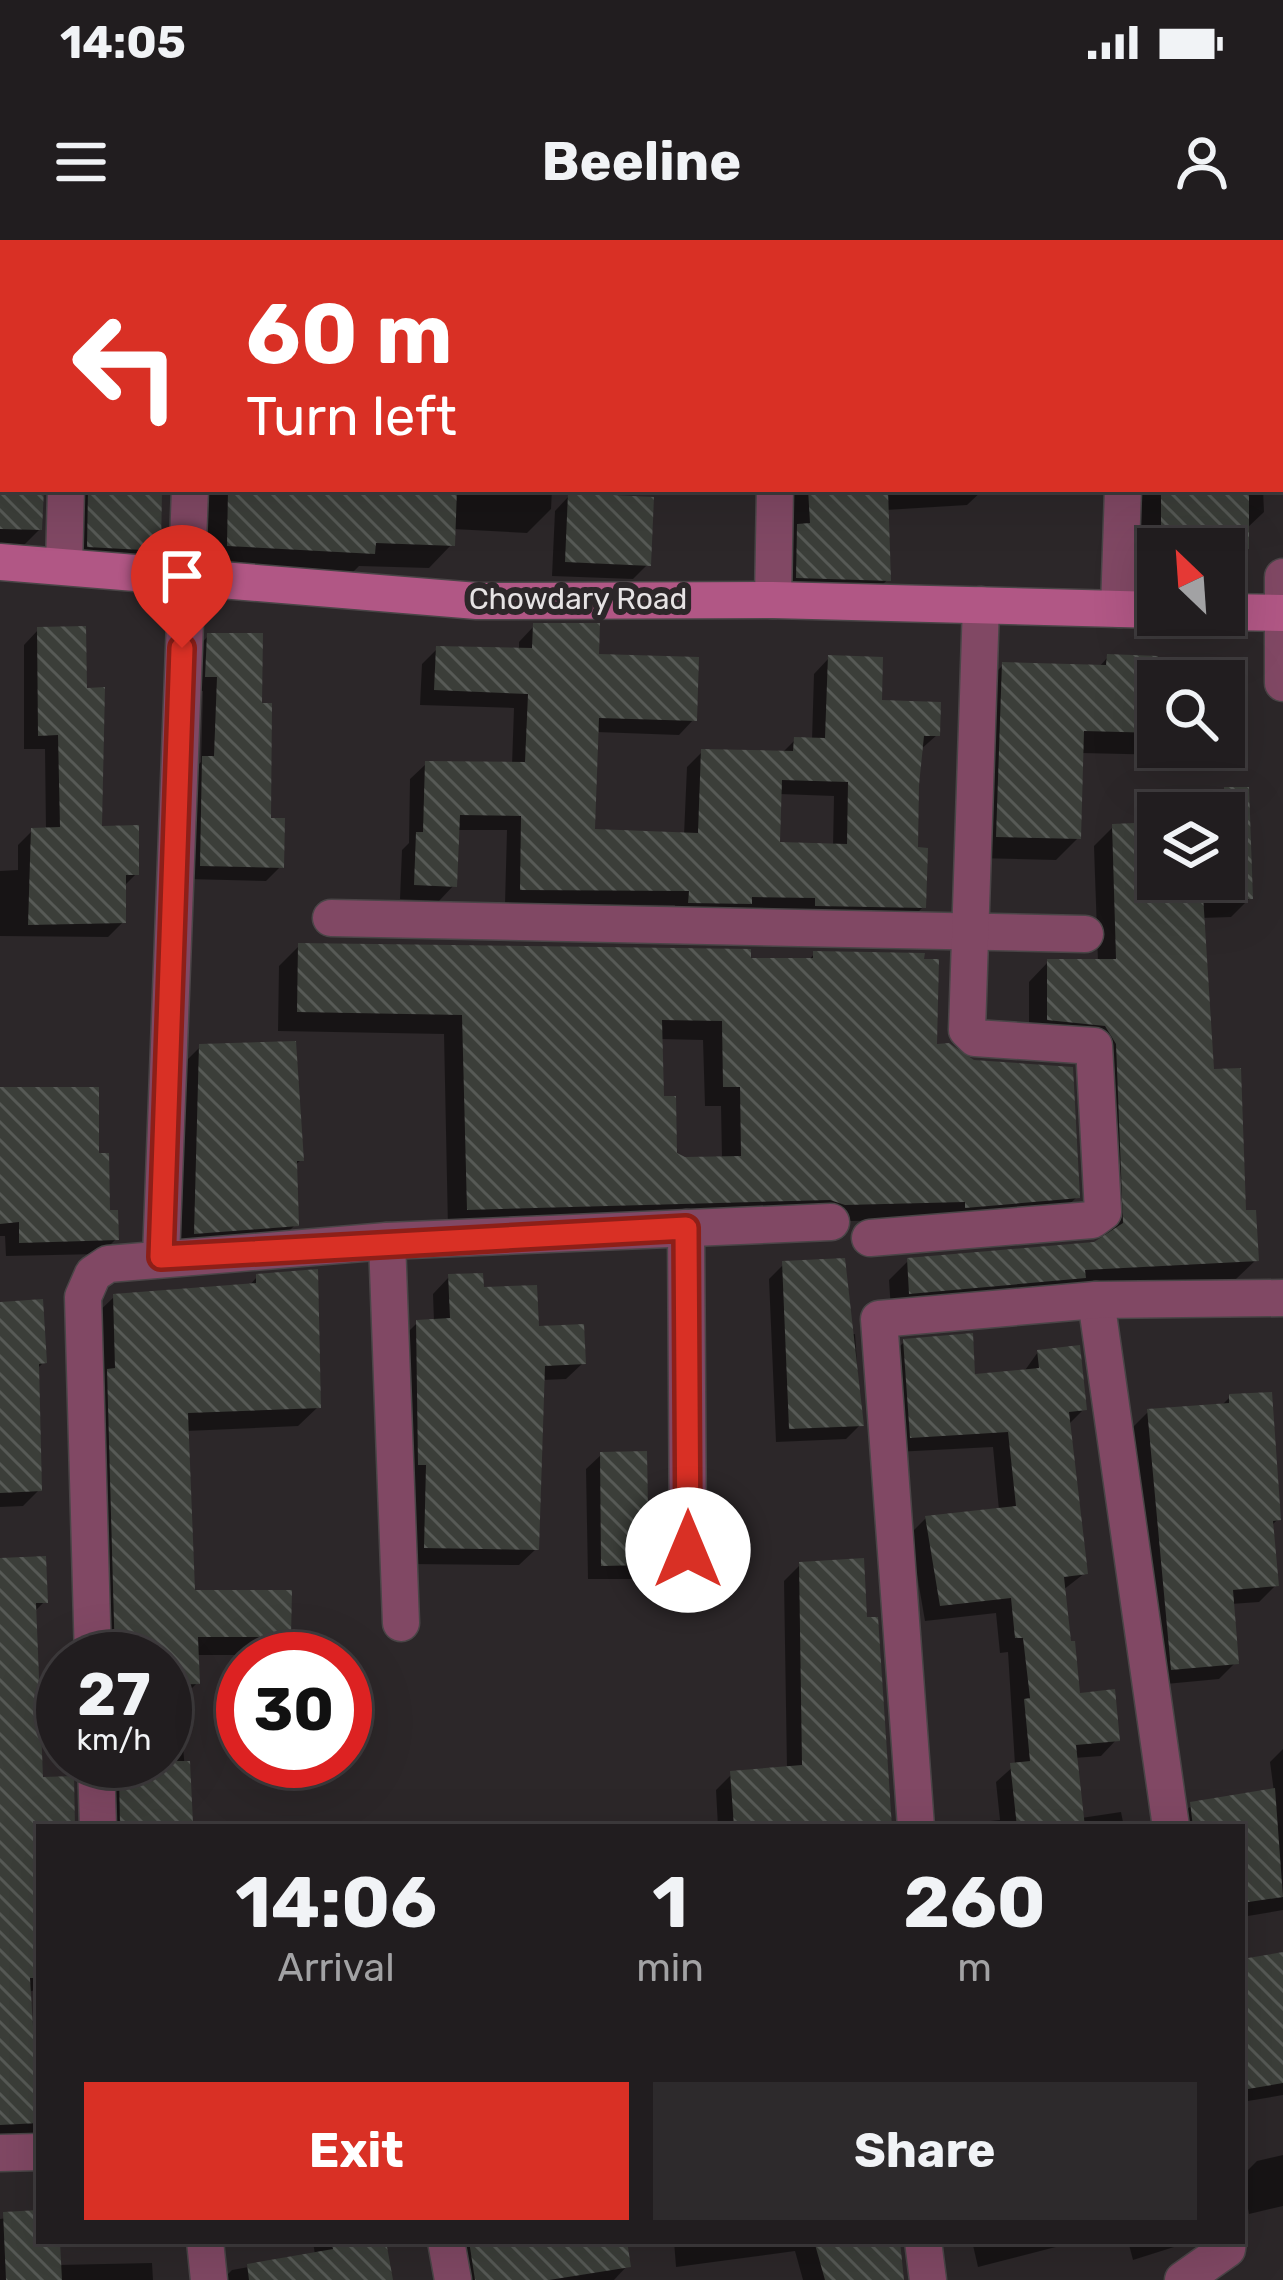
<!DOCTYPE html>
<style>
:root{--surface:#211d1f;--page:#2d2a2c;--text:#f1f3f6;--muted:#a2a2a4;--line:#3e3b3d;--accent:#d93025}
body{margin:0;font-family:Rubik,sans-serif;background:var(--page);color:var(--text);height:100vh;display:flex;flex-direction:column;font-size:45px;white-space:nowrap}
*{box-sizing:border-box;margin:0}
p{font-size:39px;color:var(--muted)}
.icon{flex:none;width:66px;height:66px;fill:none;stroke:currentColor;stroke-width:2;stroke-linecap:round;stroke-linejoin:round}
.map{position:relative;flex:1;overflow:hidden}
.sheet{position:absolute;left:36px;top:1584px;width:1209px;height:420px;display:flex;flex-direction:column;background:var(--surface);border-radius:0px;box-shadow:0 12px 48px #0002,0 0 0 3px var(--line)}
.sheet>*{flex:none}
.hud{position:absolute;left:0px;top:0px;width:1284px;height:252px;box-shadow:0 12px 48px #0002,0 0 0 3px var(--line);background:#d93025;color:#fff;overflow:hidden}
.needle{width:78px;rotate:335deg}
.buttons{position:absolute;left:1137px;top:288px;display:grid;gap:24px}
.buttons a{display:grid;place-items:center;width:108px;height:108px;border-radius:0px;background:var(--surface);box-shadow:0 12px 48px #0002,0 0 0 3px var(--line);font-size:60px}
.speed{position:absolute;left:36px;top:1392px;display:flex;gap:24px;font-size:60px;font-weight:700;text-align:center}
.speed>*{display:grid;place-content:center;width:156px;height:156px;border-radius:50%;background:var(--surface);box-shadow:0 12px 48px #0002,0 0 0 3px var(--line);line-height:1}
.speed small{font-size:30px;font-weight:400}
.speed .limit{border:18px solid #d22;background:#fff;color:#111}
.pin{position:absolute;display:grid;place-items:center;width:102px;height:102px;color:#fff;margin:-123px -51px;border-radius:50% 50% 50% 0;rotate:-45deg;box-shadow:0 0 12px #0007}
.pin .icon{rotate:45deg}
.me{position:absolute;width:132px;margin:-66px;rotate:0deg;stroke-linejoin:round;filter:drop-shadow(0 0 9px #0008)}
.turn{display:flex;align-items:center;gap:42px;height:252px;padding:0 48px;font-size:54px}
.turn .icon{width:156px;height:156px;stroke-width:2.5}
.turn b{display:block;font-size:84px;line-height:102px}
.eta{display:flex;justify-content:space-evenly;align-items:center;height:204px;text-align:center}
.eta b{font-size:72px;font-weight:700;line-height:84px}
.button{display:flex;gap:24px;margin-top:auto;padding:24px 48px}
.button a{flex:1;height:138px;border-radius:0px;background:var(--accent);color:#fff;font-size:48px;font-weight:700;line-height:138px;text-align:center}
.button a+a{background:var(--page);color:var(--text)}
.status{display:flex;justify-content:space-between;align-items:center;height:84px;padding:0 60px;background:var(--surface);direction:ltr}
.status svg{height:33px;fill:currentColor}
header{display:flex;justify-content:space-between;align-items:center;height:156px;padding:0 48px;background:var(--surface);font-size:54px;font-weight:700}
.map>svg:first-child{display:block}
.shadow{fill:#0007;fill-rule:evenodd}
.building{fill:url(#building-back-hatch);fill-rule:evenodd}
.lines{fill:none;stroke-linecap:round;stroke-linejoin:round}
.street-casing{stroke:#4a4547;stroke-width:39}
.secondary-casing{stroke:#4a4547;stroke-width:39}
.street{stroke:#814864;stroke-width:36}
.secondary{stroke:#b15785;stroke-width:36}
.route-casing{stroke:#8d1f18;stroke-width:30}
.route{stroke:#d93025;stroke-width:21}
.labels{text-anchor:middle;stroke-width:12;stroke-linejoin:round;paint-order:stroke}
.street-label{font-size:30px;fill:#e6e3e4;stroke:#2c2729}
</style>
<div class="status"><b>14:05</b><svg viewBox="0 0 49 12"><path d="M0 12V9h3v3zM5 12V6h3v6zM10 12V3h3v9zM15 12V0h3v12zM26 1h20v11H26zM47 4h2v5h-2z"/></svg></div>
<header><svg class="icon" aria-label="menu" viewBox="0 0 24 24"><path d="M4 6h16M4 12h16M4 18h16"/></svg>Beeline<svg class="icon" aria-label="person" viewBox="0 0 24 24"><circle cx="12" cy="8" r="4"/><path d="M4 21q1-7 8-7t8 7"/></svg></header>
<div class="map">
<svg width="1283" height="2040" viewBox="0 0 1283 2040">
<defs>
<pattern id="building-back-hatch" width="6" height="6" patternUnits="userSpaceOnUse" patternTransform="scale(3)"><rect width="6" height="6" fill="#3b3e39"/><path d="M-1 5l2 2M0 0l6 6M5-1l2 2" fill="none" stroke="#575a56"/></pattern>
</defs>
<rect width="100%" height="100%" fill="#2c2729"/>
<g class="shadow">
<path d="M0 0 46 3H3V249H43L40 289 16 313 0 312Z"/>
<path d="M87 0H181L182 3H84Z"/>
<path d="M195 0H369L195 3Z"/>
<path d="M543 0H619L543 3Z"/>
<path d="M1158 0H1283V198L1281 3H1155Z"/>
<path d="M43 249H161L158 310 134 333 65 329 62 261Z"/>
<path d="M207 249H552L551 269 527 293 453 289 452 304 429 328 359 326 349 336 205 328Z"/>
<path d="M787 249H984L967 265 886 270 888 339 866 362 775 359Z"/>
<path d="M1131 249H1263L1264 272 1246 289V349L1227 368 1224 309H1158V375H1190L1158 380 1142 368V294H1131Z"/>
<path d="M569 256 648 324 633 339 552 336 555 271Z"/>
<path d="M534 386 596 417 694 479 679 495 596 492 592 592 684 595 687 527 702 512 781 514 795 500H812L814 434 829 418 879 463 937 495 920 510 915 610 923 667 908 682 674 677 675 665 505 664 507 590H456L454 645 439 661 400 659 402 610 409 603 410 539 426 524 512 525 514 468 420 465 422 424 437 409 519 411V402ZM779 554 834 556 833 607 777 605Z"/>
<path d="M38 390 84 451 99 589 136 634 123 647V682L108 697 0 696V631L18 630V605L32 591 46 590 45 509H24V405Z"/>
<path d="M208 396 259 466 268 581 281 626 266 641 187 639 189 534 201 522 203 451H192L194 411Z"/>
<path d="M1108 417 1236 421 1234 494 1224 504V441H1158V507H1221L1212 516 1081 513 1078 598 1056 620 975 618 981 447 1003 425 1098 428Z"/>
<path d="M1224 583 1250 658 1231 677 1201 678 1211 832 1256 1020 1236 1039 1072 1048 891 1071 889 1040 908 1021 1095 1005 1105 999 1098 824 1029 798V742L1048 722H1098L1094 606 1113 587 1158 585V639H1224Z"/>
<path d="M299 706 748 721H808L814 714 934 807 1077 957 1056 977 448 989 444 794 278 791 279 726ZM660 799 703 800 705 866H721L722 919 684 920 674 914 661 859Z"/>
<path d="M200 807 301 920 294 926 296 984 281 999 181 1007 186 821Z"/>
<path d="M0 850 96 916 116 999 101 1014 6 1016 5 996H0Z"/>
<path d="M784 1024 847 1095 855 1094 861 1184 846 1199 776 1202 769 1039Z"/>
<path d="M257 1037 318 1167 298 1186 186 1191 192 1353 288 1396 269 1415H196L197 1443 179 1461 190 1587H101V1556L116 1541 115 1521H165V1419H95L94 1076 114 1057 248 1047Z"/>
<path d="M449 1037 481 1050 583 1123 566 1139 542 1140 536 1309 519 1325 408 1324 401 1099 418 1082H434L433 1054Z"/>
<path d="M0 1065 44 1122 36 1130 39 1250 23 1266 0 1267Z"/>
<path d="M904 1102 972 1138 1023 1133 1038 1112 1084 1169 1068 1185 1085 1333 1063 1350 1077 1456 1117 1499 1101 1516 1074 1518 1081 1578 1121 1572 1124 1587H936L1000 1580 996 1542 1015 1525 1008 1412 1000 1413 996 1373 925 1381 910 1294 926 1278 999 1270 993 1207 895 1212 888 1118Z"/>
<path d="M1230 1157 1278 1279 1271 1286 1276 1345 1259 1362 1231 1364 1236 1422 1219 1439 1155 1445 1132 1188 1149 1171 1220 1167Z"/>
<path d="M601 1215 646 1324 631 1339H588L586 1229Z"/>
<path d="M0 1321 45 1361 34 1372 40 1540 73 1587H39V1749L28 1752 30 1821H39V1896L0 1897Z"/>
<path d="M800 1325 864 1380 890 1587H718L716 1550 732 1534 787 1530 784 1341Z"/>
<path d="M1283 1509V1670L1242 1677V1587H1176L1175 1581 1192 1565 1274 1552 1270 1522Z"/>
<path d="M1283 1715V1855L1242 1862V1722Z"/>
<path d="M1283 1915V1966L1249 1974 1242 1936 1257 1921Z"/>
<path d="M39 1973V2001H57L58 2025 152 2023 153 2040H0V1979Z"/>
<path d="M313 2001H384L392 2040H222L232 2030 315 2015Z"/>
<path d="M439 2001H625L627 2026 614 2040H457Z"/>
<path d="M674 2001H895L904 2040H803L795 2011 676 2027Z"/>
<path d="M972 2001H1079L978 2027Z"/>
<path d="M1128 2001H1193L1133 2020Z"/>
</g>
<g class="building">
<path d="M0 249H44L42 290 0 289Z"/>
<path d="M88 249H162L161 311 87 307Z"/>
<path d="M228 249H457L455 306 376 303 375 314 227 306Z"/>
<path d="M808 249H888L891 341 796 338 797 284 810 283Z"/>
<rect x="1161" y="249" width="88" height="60"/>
<path d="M568 253 654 257 651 326 565 322Z"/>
<path d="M533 383H600L599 414 699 417 697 481 599 478 595 589 698 593 701 509 793 511 794 497 825 498 828 415 883 417 882 460 941 462 940 496H924L919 545 918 607 928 608 926 668 815 666V658L752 657V664L688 663 689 651 520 650 521 576 460 575 457 647 414 645 416 592H423L425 521 525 522 528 454 434 450 436 406 532 408ZM782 540 848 542 847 604 780 602Z"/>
<path d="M86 386 87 448 105 447 102 586 139 585V635H126V683L28 685 31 588 60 587 58 495 38 496 37 387Z"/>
<path d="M207 393H263L262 463H272L271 578H285L284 628 200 626 202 516H214L217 437H205Z"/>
<path d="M1107 414 1158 416V493L1084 491 1081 599 996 597 1002 422 1106 425Z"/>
<path d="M1224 547H1249L1253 659 1224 660Z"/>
<path d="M1158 582V639H1202L1214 829 1241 828 1246 970H1256L1259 1021 1085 1030 1086 1038 909 1054 907 1018 1094 1002 1123 983 1116 804 1105 786 1047 780V719H1116L1112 584Z"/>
<path d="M298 703 751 709V718H813V711L925 713 924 719H939L937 804 949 803 974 820 1073 827 1080 958 965 968V962L845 965 830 960 467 970 462 775 297 772ZM662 780 722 781 723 847H740L741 916 685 917 677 913 676 856H664Z"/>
<path d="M296 801 304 921H297L299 986 194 994 199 804Z"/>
<path d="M0 847H99V913H109L110 970H118L119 1000 19 1003V982L0 984Z"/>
<path d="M845 1018 864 1186 789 1189 782 1021Z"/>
<path d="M318 1029 321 1168 188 1173 195 1350H292L291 1397H198L200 1444 165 1445V1419H115L107 1129 115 1128 113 1054 256 1043V1034Z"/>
<path d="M483 1033 484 1047 537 1045 539 1086 584 1084 586 1124 545 1126 539 1310 424 1308 426 1225H418L416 1080 450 1078 448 1034Z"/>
<path d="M43 1059 47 1123 39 1124 42 1251 0 1253V1062Z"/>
<path d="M973 1093 975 1134 1039 1128 1037 1110 1080 1105 1087 1170 1069 1172 1088 1334 1064 1337 1071 1401H1075L1080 1453 1115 1449 1120 1501 1076 1505 1085 1587H1017L1010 1523 1030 1521 1024 1459 1030 1458 1023 1398H1015L1011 1358 940 1366 925 1276 1016 1266 1008 1192 910 1198 903 1099Z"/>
<path d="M1272 1152 1281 1280 1273 1281 1279 1346 1233 1350 1239 1424 1171 1430 1147 1169 1229 1163V1154Z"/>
<path d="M647 1211 649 1325 601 1326 600 1212Z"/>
<path d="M46 1316 48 1363H36L43 1537 74 1536 75 1587H39V1738H30L39 1883 0 1885V1318Z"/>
<path d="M864 1318 867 1377H878L892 1587H734L730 1531 802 1525 799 1322Z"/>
<path d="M134 1521H190L193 1583 120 1586 119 1533H134Z"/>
<path d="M1275 1548 1283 1657 1242 1663V1587H1193L1190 1562Z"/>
<path d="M1283 1712V1843L1242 1850V1719Z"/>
<path d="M39 1970V2001H60L62 2040H6L3 1972Z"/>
<path d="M331 2001H386L393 2040H249L247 2024 333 2009Z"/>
<path d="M469 2001H627L631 2027 549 2040H475Z"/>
<path d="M814 2001H900L904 2040H825Z"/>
</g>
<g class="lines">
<defs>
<g id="street">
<path d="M70 3V0"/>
<path d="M205 3V0"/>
<path d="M778 3V0"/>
<path d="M1130 3V0"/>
<path d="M64 326 66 249"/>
<path d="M1283 337V443"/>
<path d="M773 360 775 249"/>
<path d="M1119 369 1123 249"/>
<path d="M331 678 1085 694"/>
<path d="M686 988 688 1309"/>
<path d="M870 998 1092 980 1103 972 1094 806 975 798 967 790 981 365"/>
<path d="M387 1001 401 1383"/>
<path d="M161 1017 190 249"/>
<path d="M1096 1060 1171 1587"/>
<path d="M93 1419 83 1057 93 1034 108 1024 387 1001 831 982"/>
<path d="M96 1521 98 1587"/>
<path d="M916 1587 879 1079 1096 1060 1283 1058"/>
<path d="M0 1913 39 1912"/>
<path d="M205 2001 209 2040"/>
<path d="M446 2001 453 2040"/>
<path d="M923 2001 928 2040"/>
<path d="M1183 2040 1227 2009 1228 2001"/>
</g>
<g id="secondary">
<path d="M0 322 477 361 773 360 1158 370"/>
<path d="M1224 372 1283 373"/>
</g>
</defs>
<use href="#street" class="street-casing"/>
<use href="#secondary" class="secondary-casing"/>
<use href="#street" class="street"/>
<use href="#secondary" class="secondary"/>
</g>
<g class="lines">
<defs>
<path id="route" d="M182 408 161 1017 686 988 688 1310"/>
</defs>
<use href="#route" class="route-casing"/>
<use href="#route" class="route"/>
</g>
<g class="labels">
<g class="street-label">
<text x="578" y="369">Chowdary Road</text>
</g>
</g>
</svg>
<div class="buttons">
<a><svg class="needle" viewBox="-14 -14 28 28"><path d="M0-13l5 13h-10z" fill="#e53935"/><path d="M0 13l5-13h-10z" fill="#a2a2a4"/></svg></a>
<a><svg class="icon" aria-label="search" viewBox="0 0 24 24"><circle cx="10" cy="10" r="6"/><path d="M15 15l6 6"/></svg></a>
<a><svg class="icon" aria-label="layers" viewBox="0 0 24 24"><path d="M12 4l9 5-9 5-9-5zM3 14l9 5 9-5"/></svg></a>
</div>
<div class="speed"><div>27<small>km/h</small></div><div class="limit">30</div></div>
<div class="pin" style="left:182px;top:408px;background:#d93025"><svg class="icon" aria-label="arrive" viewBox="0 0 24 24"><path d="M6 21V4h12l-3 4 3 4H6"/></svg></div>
<svg class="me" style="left:688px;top:1310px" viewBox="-20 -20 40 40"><circle r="19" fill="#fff"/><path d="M0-13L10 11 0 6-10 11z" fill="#d93025"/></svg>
<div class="hud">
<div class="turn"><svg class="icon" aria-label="left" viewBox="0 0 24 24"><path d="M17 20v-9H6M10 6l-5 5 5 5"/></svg><div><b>60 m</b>Turn left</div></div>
</div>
<section class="sheet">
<div class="eta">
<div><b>14:06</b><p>Arrival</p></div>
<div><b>1</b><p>min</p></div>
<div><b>260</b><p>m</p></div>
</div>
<div class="button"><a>Exit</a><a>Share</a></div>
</section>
</div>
